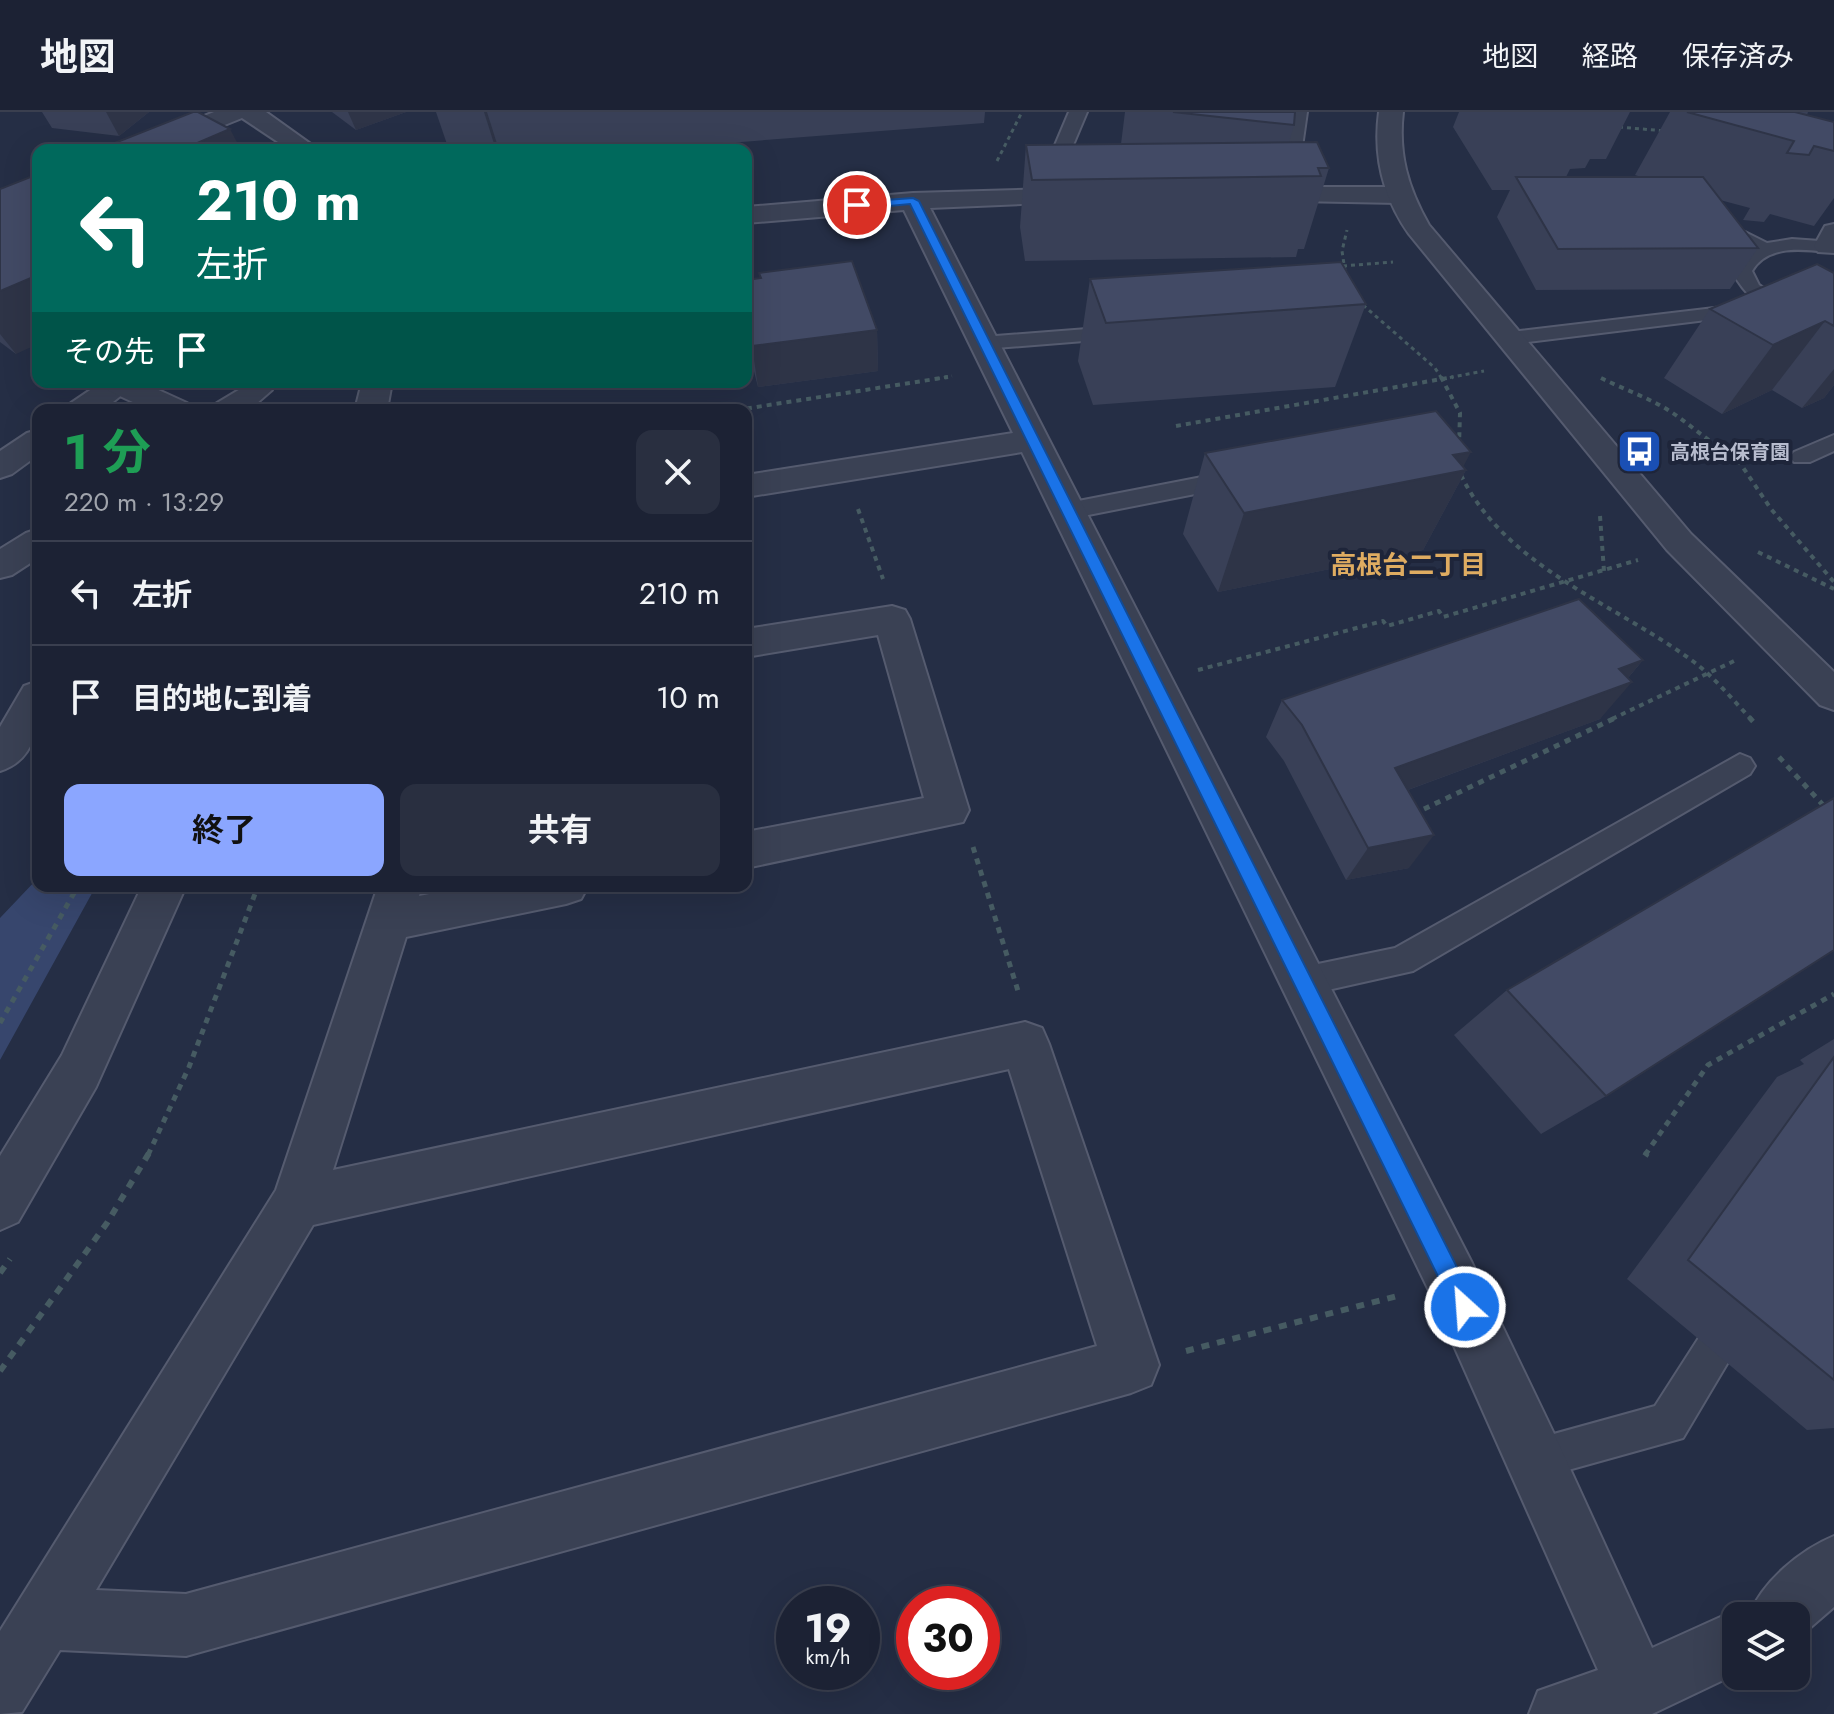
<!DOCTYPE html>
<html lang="ja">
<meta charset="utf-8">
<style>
:root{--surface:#1c2234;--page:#292f40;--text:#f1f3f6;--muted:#a0a4ac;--line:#3a3f4f;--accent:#8ba6ff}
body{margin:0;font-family:Jost,"Noto Sans JP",sans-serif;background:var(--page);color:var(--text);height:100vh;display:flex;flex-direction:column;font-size:30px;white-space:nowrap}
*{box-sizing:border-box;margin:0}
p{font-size:26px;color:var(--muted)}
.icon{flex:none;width:44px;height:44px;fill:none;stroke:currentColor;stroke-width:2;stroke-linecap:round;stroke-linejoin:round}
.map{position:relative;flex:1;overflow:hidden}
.side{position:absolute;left:32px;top:292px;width:720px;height:488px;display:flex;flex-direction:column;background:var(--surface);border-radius:16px;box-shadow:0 8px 32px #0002,0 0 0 2px var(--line)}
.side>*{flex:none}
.guide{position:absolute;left:32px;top:32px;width:720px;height:244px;border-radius:16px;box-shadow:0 8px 32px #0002,0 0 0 2px var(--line);background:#00695c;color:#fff;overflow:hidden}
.fabs{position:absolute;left:1722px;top:1490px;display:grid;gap:16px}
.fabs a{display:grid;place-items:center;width:88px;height:88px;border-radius:16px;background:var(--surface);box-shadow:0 8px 32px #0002,0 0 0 2px var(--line);font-size:40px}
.speed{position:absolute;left:776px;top:1474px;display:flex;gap:16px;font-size:40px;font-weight:700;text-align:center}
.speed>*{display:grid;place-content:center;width:104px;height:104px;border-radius:50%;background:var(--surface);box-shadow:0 8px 32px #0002,0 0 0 2px var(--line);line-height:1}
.speed small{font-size:20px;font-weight:400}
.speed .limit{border:12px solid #d22;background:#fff;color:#111}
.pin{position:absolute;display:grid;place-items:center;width:68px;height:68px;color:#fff;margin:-34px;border:4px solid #fff;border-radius:50%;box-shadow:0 2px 8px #0007}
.me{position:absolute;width:88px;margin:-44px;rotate:334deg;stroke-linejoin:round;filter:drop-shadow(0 0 6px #0008)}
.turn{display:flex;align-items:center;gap:28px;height:168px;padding:0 32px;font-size:36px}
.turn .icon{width:104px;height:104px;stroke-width:2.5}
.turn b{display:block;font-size:56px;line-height:68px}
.then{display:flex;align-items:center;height:76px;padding:0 32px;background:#0003;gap:16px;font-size:30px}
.round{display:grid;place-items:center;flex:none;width:84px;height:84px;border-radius:16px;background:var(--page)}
.summary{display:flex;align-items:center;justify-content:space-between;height:136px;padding:0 32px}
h1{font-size:48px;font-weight:700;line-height:60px;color:#1e9e55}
.button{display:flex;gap:16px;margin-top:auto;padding:16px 32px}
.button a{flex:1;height:92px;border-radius:16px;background:var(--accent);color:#111;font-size:32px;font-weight:700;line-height:92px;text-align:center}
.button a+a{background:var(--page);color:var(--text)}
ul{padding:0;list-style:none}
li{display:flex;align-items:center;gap:24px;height:104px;padding:0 32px;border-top:2px solid var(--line)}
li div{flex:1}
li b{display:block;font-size:30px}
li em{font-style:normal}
header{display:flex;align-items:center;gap:48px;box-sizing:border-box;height:112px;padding:0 40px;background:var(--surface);border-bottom:2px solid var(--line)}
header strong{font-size:38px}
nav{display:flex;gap:44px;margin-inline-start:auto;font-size:28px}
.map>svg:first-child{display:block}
.water{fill:#37466d}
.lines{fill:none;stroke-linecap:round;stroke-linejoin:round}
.service-casing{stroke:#555b6f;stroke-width:4}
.pedestrian-casing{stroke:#555b6f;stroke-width:4}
.minor-casing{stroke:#555b6f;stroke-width:4}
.tertiary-casing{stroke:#555b6f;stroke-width:4}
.path-far3{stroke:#465b62;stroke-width:3;stroke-dasharray:4 4;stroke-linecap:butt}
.path-far2{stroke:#465b62;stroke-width:4;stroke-dasharray:5 5;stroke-linecap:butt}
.path-far1{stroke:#465b62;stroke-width:5;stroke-dasharray:6 6;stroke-linecap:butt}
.path{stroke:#465b62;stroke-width:6;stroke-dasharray:8 8;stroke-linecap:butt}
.service{fill:#3a4154;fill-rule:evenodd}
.pedestrian{fill:#3a4154;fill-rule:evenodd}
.minor{fill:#3a4154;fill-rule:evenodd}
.tertiary{fill:#3a4154;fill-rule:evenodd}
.wall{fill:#394057}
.shaded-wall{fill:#2e3447}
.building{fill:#424a65;stroke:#2e3447;stroke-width:2}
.route{fill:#1a73e8;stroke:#114b97;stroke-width:2}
.labels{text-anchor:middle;stroke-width:8;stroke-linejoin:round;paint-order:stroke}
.far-poi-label{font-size:20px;font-weight:bold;fill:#b7bcce;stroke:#1e253a;text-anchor:start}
.neighbourhood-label{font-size:26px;font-weight:bold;fill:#dfac61;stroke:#1e253a}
</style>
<header>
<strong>地図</strong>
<nav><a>地図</a><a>経路</a><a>保存済み</a></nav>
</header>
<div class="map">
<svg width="1834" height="1602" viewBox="0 0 1834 1602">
<rect width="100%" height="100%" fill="#252e45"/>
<path class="water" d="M38 766V774H96L0 948V806Z"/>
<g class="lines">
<defs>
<g id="service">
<path d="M1069 0H1087L1057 71 1048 77 1041 75 1039 71Z"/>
<path d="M1289 0H1307L1299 56 1290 61 1281 56Z"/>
<path d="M1717 106 1767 131 1792 127 1834 130V138L1828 140C1802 137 1767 133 1752 159L1759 173 1793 196 1796 200 1793 204C1770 210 1741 178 1732 159L1750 137 1710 116 1707 112 1710 108Z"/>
<path d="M1748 192 1755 194 1758 198 1755 202 1511 232 1500 226 1511 220Z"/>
<path d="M1126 214 1134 215 1137 220 1134 225 983 237 972 231 983 225Z"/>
<path d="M1834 323V339L1810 350H1794L1790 345 1794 340Z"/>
<path d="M1238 358 1246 360 1250 366 1246 372 1068 407 1059 405 1056 399 1059 393 1068 391Z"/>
<path d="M1740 642 1750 646 1755 654 1750 662 1413 859 1301 884 1289 880 1284 869 1289 858 1395 836Z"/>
<path d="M1730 1193 1744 1199 1750 1213 1683 1326 1536 1367 1521 1361 1515 1346 1521 1331 1655 1294 1716 1199Z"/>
</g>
<g id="pedestrian">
<path d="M1834 112V141L1818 140 1814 134 1825 114Z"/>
<path d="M102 270H138L103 298H66L71 291Z"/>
<path d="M38 318V343L12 362 0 366V339L27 321Z"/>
</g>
<g id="minor">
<path d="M1260 75H1398L1407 78 1411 83 1407 88 1398 91 1251 88 1247 83 1251 78Z"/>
<path d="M1083 76 1092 79 1096 84 1092 89 930 96 1472 1151 1556 1326 1652 1536 1736 1498 1749 1503C1763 1469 1800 1438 1834 1424V1495L1796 1528V1504H1736V1562L1652 1602H1529L1538 1579 1598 1558 1434 1189 1022 340 746 385V363L1013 321 904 98 746 111V95L913 81Z"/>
<path d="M106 270H141L187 291 192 298H150L109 279Z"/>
<path d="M252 270 268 271 272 278 249 298H212L217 291Z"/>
<path d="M38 417V446L12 463 0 466V437L26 421Z"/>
<path d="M892 494 905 498 910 507 969 698 963 710 746 756V720L924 686 878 523 746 545V517Z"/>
<path d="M38 569C38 605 41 646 0 659V615L24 574Z"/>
<path d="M378 774H422L419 784 471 774H588L581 787 566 792 406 825 333 1058 1025 910 1042 916 1049 932 1159 1253 1151 1273 1131 1281 186 1544 60 1538 22 1600 0 1602V1519L276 1078ZM1009 957 1097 1234 186 1482 96 1478 313 1113Z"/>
</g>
<g id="tertiary">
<path d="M214 0H266L319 38H290L242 6 163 38H129L132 33Z"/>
<path d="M1379 0H1403C1398 42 1408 76 1429 113L1691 422 1834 560V598L1820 593 1667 438 1409 122C1383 85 1373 44 1379 0Z"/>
<path d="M362 270H392L387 298H355Z"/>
<path d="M142 774H186L96 975 18 1110 0 1118V1044L62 943Z"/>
</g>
</defs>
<use href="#service" class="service-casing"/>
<use href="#pedestrian" class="pedestrian-casing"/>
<use href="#minor" class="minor-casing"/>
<use href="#tertiary" class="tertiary-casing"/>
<g class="path-far3">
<path d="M1619 15 1665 19"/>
<path d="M997 49 1022 0"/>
<path d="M1343 154 1393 150"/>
<path d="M1345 159 1342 139 1347 118"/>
<path d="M1363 193 1435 256 1442 267"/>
<path d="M936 267 952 264"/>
<path d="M1442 267 1484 259"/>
</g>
<g class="path-far2">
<path d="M1441 265 1460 301 1459 334"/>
<path d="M1601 266C1623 277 1647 285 1668 298 1700 318 1720 346 1760 346"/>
<path d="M737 298 948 265"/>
<path d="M1176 314 1453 265"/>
<path d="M1738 348 1771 397 1834 470"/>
<path d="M1461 363C1505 455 1616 492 1694 550 1715 566 1732 587 1751 607"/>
<path d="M858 397 883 467"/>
<path d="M1600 404 1604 459"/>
<path d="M1758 440 1834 477"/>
<path d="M1198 558 1383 509 1387 514 1439 499 1443 505 1638 448"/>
<path d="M1612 607 1734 549"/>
</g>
<g class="path-far1">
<path d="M1749 605 1757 614"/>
<path d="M1779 645 1834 705"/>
<path d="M1424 697 1617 605"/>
<path d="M973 735 1019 882"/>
<path d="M0 911 78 774"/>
<path d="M148 1043 189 955 258 774"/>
<path d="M1645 1043 1708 953 1834 882"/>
</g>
<g class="path">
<path d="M1645 1044 1647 1041"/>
<path d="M0 1161 10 1147"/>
<path d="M1186 1239 1401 1183"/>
<path d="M0 1259 107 1111 149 1041"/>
</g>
<use href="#service" class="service"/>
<use href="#pedestrian" class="pedestrian"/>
<use href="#minor" class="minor"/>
<use href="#tertiary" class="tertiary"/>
</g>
<g class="wall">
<path d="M42 0H149L119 24 52 16Z"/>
<path d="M332 0H406L356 18Z"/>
<path d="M436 0H985L984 11 639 38H449Z"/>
<path d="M1125 0H1295L1294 13 1289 30 1329 56 1304 137H1298L1296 145 1025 149 1020 115 1026 33 1121 32Z"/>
<path d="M1459 0H1630L1606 47H1590L1585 56 1570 57 1566 65H1641L1635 63 1670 0H1808L1807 3 1834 10V86L1814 114 1770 102 1764 110 1743 108 1750 96 1720 88 1758 136 1730 177 1536 178 1497 105 1510 78H1492L1453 15Z"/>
<path d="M0 77 16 242 0 230Z"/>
<path d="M1834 161V273L1824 286 1802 296 1772 278 1722 302 1664 266 1710 197Z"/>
<path d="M1090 167 1366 192 1335 275 1093 293 1078 249Z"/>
<path d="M746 168 877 218 878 259 758 275 746 228Z"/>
<path d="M1205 341 1464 355 1466 358 1423 438 1218 480 1183 422Z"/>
<path d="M1643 548 1628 566 1600 607 1408 678 1409 756 1346 768 1284 649 1266 625 1282 588Z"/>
<path d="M1507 878 1606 984 1541 1022 1454 923Z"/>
<path d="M1834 927V1316L1807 1318 1627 1167 1777 965 1804 952 1800 948Z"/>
</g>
<g class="shaded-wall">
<path d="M106 0H149L119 24Z"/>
<path d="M348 0H406L356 18Z"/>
<path d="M484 0H487L499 38H496Z"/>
<path d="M230 17 241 38H183V37Z"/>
<path d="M38 163V232L16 242 0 222V179Z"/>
<path d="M1825 209 1772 278 1722 302 1773 233Z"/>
<path d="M877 218 878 259 758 275 752 234Z"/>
<path d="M1834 257V273L1824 286 1802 296Z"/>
<path d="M1471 340 1461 359 1466 358 1423 438 1218 480 1244 401 1453 343Z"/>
<path d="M1643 548 1621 574 1632 570 1600 607 1372 691 1395 656 1619 557Z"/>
<path d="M1434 723 1409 756 1346 768 1368 736Z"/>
</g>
<g class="building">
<path d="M193 0H198L230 17 183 37 185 38H97Z"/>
<path d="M1173 0H1295L1294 13Z"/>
<path d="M1687 0H1795L1834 10V39L1814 34 1809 43 1787 41 1794 29Z"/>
<path d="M1317 30 1329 56H1318L1321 64 1032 68 1026 33Z"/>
<path d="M38 62V163L0 179V77Z"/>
<path d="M1516 65H1703L1758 136 1558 137Z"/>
<path d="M852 149 877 218 752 234 746 211V168L761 166 759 161Z"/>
<path d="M1341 150 1366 192 1106 211 1090 167Z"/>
<path d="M1817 152 1834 161V214L1825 209 1773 233 1710 197Z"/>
<path d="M1436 299 1471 340 1453 343 1466 358 1244 401 1205 341Z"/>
<path d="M1579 487 1643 548 1619 557 1632 570 1395 656 1434 723 1368 736 1302 613 1282 588Z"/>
<path d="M1834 686V838L1606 984 1507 878Z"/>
<path d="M1834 945V1268L1688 1148Z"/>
</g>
<path class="route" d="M913 86 919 89 1473 1187 1476 1195 1473 1203 1465 1206 1457 1203 910 92 857 97 852 93 857 90Z"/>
<defs>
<symbol id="bus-square" viewBox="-11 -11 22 22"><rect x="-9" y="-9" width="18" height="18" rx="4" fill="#1a4fb4" stroke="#1e253a"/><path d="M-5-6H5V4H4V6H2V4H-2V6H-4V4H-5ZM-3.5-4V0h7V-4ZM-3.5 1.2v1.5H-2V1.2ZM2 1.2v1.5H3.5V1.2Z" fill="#fff"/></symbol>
</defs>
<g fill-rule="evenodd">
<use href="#bus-square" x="1614" y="314" width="51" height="51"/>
</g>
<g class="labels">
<g class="far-poi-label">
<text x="1670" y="347">高根台保育園</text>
</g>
<g class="neighbourhood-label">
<text x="1408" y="462">高根台二丁目</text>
</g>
</g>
</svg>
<div class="fabs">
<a><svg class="icon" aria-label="layers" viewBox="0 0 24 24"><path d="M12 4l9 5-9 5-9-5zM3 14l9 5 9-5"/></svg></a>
</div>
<div class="speed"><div>19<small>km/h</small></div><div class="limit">30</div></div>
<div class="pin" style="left:857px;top:93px;background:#d93025"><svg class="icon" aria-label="arrive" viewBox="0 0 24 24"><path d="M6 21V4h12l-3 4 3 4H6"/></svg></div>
<svg class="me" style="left:1465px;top:1195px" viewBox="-20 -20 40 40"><circle r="17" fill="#1a73e8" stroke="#fff" stroke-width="3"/><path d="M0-11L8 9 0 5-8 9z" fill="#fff"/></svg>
<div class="guide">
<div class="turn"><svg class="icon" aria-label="left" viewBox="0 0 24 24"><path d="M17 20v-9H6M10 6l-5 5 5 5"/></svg><div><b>210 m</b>左折</div></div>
<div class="then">その先<svg class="icon" aria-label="arrive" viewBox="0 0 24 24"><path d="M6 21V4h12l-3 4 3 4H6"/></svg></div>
</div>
<section class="side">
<div class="summary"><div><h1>1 分</h1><p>220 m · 13:29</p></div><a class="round"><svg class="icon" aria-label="close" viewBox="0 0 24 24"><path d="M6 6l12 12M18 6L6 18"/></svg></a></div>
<ul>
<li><svg class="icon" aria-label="left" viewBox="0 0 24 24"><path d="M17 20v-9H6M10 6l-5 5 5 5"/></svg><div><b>左折</b></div><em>210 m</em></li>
<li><svg class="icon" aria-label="arrive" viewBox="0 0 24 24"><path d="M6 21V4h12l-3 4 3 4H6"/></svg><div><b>目的地に到着</b></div><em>10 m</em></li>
</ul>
<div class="button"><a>終了</a><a>共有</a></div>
</section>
</div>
